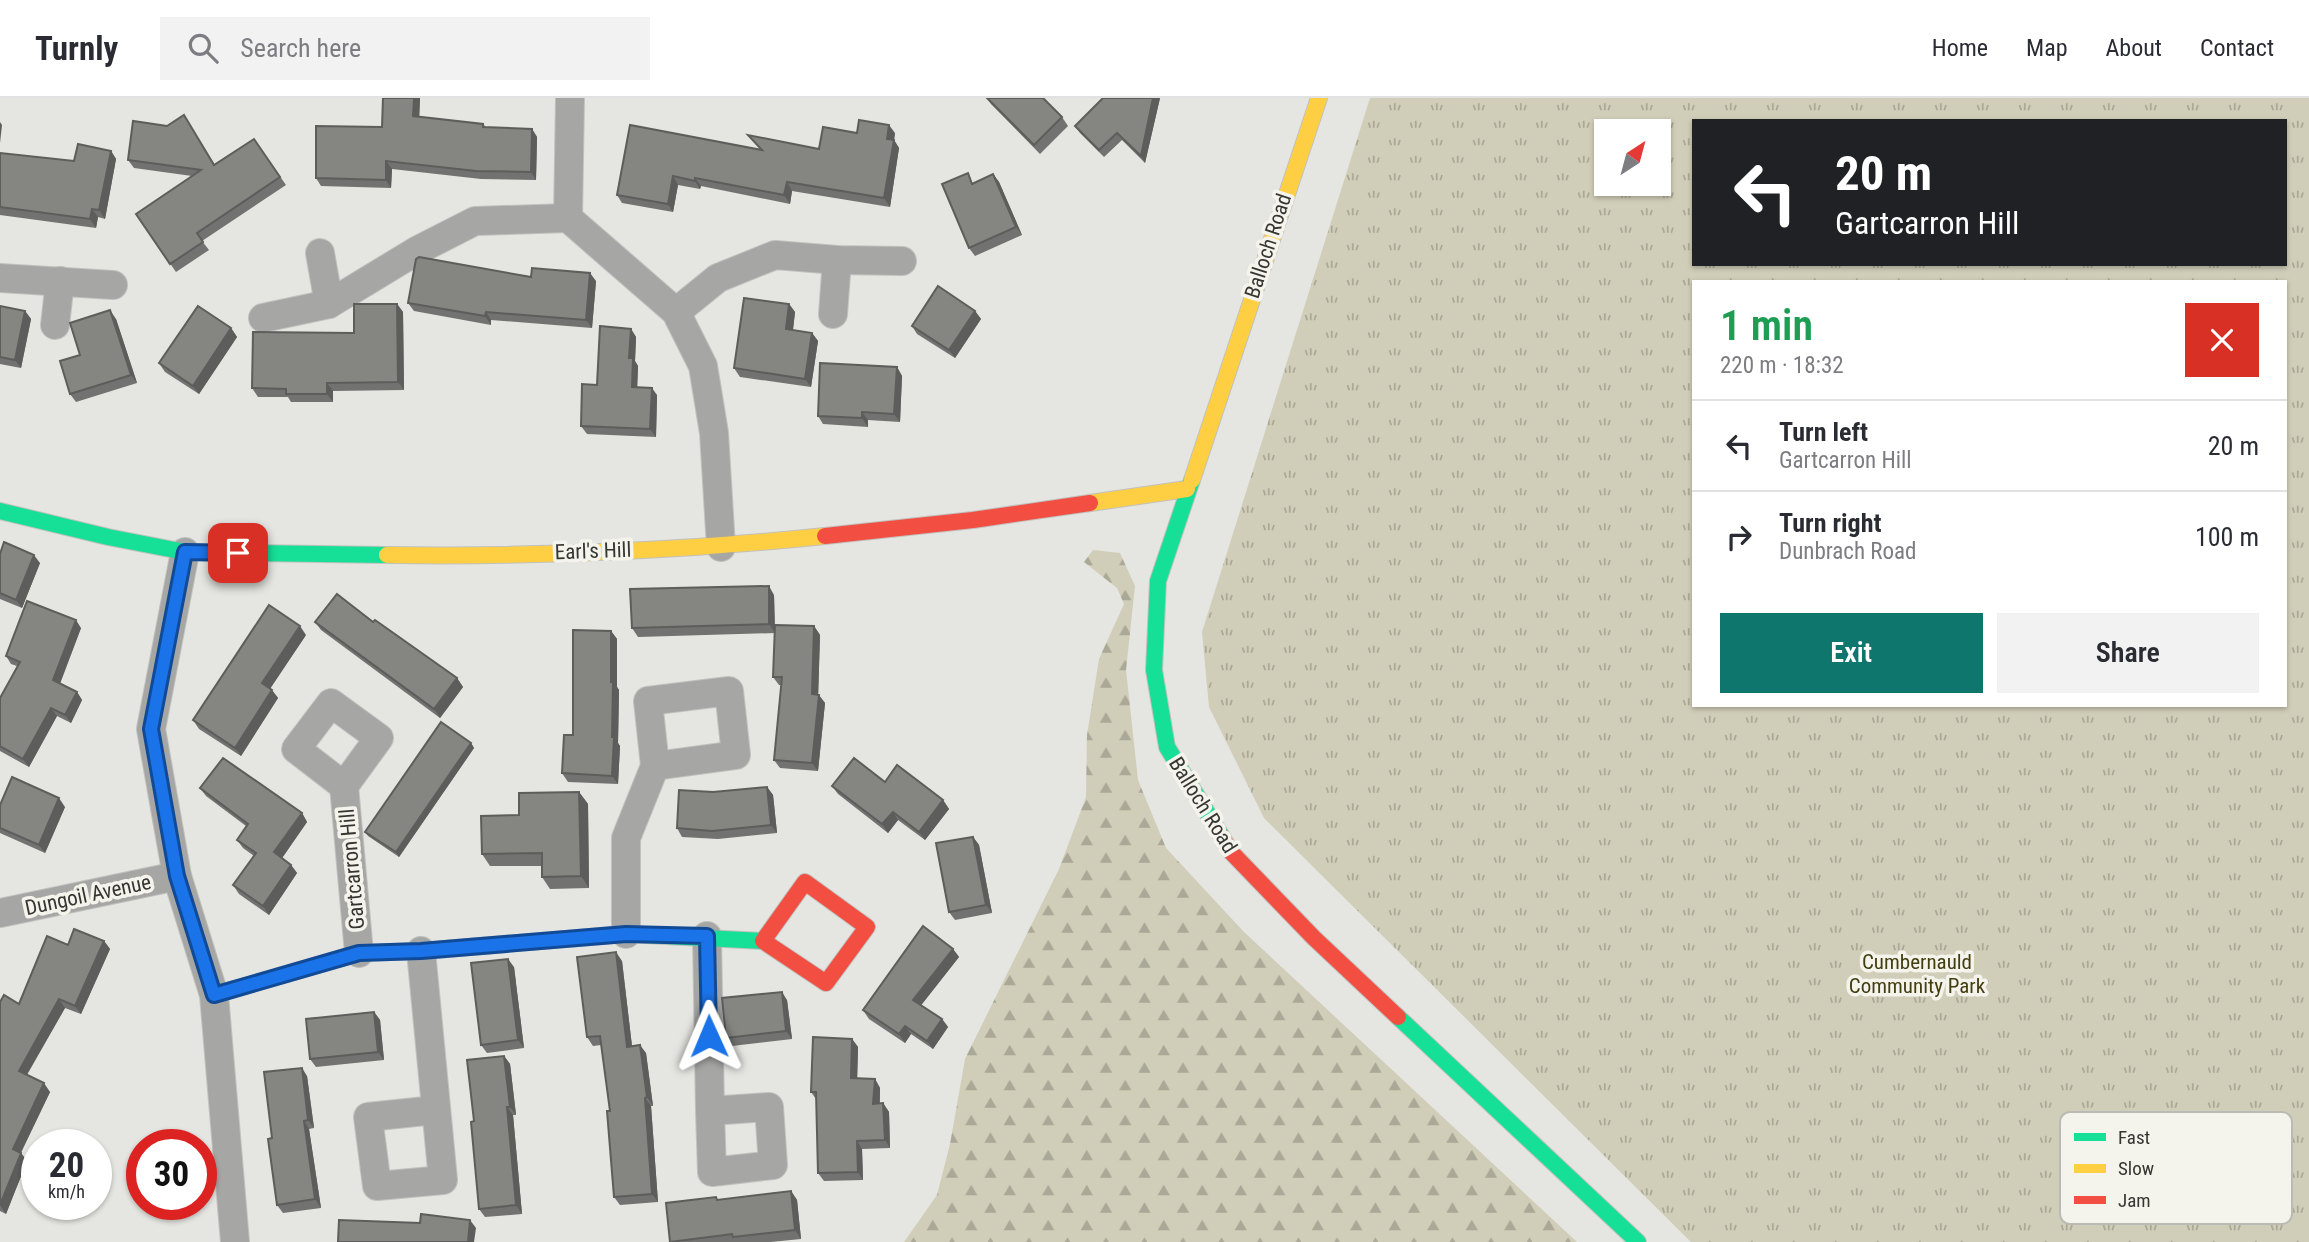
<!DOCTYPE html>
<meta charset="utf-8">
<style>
:root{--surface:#fff;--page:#f2f2f3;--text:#2b2b33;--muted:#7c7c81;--line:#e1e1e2;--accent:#0f766e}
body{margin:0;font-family:"Roboto Condensed",sans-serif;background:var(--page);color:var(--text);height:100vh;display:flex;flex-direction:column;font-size:26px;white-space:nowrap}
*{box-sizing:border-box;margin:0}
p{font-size:23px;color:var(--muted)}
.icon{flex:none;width:38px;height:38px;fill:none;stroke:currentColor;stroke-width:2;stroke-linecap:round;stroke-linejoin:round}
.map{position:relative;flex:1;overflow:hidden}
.details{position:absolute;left:1692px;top:182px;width:595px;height:427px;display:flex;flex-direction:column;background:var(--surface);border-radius:0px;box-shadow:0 2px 5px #0004}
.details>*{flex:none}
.top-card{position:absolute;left:1692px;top:21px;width:595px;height:147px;border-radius:0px;box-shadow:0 2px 5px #0004;background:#202124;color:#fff;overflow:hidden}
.needle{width:46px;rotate:36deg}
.controls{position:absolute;left:1594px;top:21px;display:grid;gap:14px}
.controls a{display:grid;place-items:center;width:77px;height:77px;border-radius:0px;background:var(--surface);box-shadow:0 2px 5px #0004;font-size:35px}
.speed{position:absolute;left:21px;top:1031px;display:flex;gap:14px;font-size:35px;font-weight:700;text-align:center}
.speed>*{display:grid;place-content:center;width:91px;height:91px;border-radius:50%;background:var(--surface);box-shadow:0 2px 5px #0004;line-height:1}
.speed small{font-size:18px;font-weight:400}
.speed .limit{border:10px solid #d22;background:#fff;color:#111}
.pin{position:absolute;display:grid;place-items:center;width:60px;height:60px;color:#fff;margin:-30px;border-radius:14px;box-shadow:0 4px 10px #0006}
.me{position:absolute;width:77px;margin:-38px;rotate:359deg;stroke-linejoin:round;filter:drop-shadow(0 0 5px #0008)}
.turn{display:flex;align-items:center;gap:24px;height:147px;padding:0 28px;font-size:32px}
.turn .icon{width:91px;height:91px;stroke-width:2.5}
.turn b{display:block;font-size:49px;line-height:60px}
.round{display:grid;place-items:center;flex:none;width:74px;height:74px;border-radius:0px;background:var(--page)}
.headline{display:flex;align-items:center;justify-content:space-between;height:119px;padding:0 28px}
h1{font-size:42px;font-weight:600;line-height:52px;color:#1e9e55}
.cta{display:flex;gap:14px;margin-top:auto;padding:14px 28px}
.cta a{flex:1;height:80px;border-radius:0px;background:var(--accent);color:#fff;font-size:28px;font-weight:600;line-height:80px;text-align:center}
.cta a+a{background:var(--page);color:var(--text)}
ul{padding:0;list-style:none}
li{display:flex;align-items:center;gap:21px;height:91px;padding:0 28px;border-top:2px solid var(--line)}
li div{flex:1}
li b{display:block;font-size:26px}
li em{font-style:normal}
header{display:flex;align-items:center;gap:42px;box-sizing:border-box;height:98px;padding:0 35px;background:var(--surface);border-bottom:2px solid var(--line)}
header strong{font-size:33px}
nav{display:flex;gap:38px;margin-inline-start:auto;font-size:24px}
.search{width:490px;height:63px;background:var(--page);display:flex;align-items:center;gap:18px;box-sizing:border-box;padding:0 24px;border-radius:0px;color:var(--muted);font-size:26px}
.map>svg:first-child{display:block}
.forest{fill:url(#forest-firs)}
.park{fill:url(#park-tufts);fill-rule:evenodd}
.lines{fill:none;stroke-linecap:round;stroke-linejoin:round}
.street-casing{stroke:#c1c1bf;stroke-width:30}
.fast-casing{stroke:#c1c1bf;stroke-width:18}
.slow-casing{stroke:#c1c1bf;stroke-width:18}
.jam-casing{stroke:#c1c1bf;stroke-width:18}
.street{stroke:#a6a6a5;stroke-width:28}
.fast{stroke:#16e098;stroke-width:16}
.slow{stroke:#ffcf43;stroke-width:16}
.jam{stroke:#f24e42;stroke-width:16}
.wall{fill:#727270}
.shaded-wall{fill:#5d5d5b}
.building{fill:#858582;stroke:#5d5d5b;stroke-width:2}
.route-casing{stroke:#114b97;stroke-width:18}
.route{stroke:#1a73e8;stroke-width:12}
.labels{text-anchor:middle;stroke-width:7;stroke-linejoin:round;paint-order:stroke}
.street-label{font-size:21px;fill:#353532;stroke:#f4f4ed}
.park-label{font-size:21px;fill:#433e0f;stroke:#f4f4ed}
.key{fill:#f4f4ed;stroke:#bbbbb5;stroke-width:2}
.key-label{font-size:19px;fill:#353532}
</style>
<header>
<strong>Turnly</strong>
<div class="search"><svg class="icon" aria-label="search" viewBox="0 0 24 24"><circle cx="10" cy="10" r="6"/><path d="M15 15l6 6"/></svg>Search here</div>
<nav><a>Home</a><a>Map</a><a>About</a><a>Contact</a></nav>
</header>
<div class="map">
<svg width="2309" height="1144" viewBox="0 0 2309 1144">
<defs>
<pattern id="forest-firs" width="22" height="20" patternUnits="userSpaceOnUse" patternTransform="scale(1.75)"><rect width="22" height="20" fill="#d0ceb8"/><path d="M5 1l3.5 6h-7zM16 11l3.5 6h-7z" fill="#aaa896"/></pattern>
<pattern id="park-tufts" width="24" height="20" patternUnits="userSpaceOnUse" patternTransform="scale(1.75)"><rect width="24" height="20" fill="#d0ceb8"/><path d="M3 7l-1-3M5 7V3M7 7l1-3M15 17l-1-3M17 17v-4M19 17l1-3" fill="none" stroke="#aaa896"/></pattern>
</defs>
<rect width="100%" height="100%" fill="#e5e5e1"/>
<path class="forest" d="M1093 452 1120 455 1135 488 1126 572 1138 682 1166 750 1244 834 1577 1144H904L937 1097 950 1046 965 961 1059 771 1086 699 1087 637 1099 561 1124 506 1117 490 1084 464Z"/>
<path class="park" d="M1370 0H2309V1144H1691L1264 720 1209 609 1202 534ZM1694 23H2286V166H1694ZM1606 33H1659V86H1606ZM1694 184H2286V607H1694Z"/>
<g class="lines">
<defs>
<g id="street">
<path d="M570 0 568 120 676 214 703 268 714 335 721 449"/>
<path d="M320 155 329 206"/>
<path d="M0 180 113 187"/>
<path d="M676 214 718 180 775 157 837 162 902 163"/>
<path d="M833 216 837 162"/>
<path d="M263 220 329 206 418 152 475 123 568 120"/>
<path d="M55 227 60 183"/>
<path d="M185 454 151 631 177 778 214 897 235 1144"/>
<path d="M344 688 296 651 331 605 379 640 344 688 359 855"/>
<path d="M0 815 177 778"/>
<path d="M626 836V740L655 668 648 603 729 593 736 657 655 668"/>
<path d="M707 838 710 1013 769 1009 773 1067 712 1074 710 1013"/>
<path d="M421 853 443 1082 377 1088 368 1019 435 1012"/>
</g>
<g id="fast">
<path d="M1192 382 1158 483 1154 572 1167 649 1222 739"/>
<path d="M0 413 108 439 185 454 387 457"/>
<path d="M214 897 359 855 421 853 626 836 763 843 765 840"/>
<path d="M1398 919 1638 1144"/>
</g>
<g id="slow">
<path d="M1192 382 1319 0"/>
<path d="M1090 405 1187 391"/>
<path d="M387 457C533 459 680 453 825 438"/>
</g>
<g id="jam">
<path d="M825 438 973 422 1090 405"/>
<path d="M1222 739 1231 754 1314 840 1398 919"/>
<path d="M763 843 826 885 867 829 805 784 765 840"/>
</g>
</defs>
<use href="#street" class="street-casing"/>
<use href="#fast" class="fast-casing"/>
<use href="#slow" class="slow-casing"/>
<use href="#jam" class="jam-casing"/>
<use href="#street" class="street"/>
<use href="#fast" class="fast"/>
<use href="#slow" class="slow"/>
<use href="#jam" class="jam"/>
</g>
<g class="wall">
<path d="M383 0H420L419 19 483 26 486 29 532 31 537 39 536 82 481 81 392 71 391 90 321 88 316 80 382 29Z"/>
<path d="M987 0 1062 19 1068 28 1040 56 991 6Z"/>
<path d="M1103 0H1160L1145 65 1122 42 1104 59 1080 35 1075 28Z"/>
<path d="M184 17 215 67 254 41 286 87 202 143 209 152 176 174 136 116 192 78 134 70 128 62 167 28Z"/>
<path d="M857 35H895L894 42 899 50 890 109 792 93 790 106 701 88 700 91 678 87 673 114 622 105 617 97 760 51 748 37 819 51Z"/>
<path d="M111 53 116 61 105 121 98 119 96 130 0 117V55L74 63Z"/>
<path d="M993 76 999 84 1022 137 975 158 969 150 974 85Z"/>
<path d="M531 179 596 183 592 230 491 222V227L414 213 408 205Z"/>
<path d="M397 206 403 214 404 292 333 293V304H291L288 299H258L252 290 354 235Z"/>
<path d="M789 206 795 214 793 232 812 235 818 243 811 289 740 279 734 270Z"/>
<path d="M0 208 25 213 31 221 21 270 0 266Z"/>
<path d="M975 213 981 221 955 260 917 236 912 228Z"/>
<path d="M116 221 137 285 76 304 70 296 80 257Z"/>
<path d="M231 230 237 239 199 296 165 274 159 265Z"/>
<path d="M631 231 636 239 635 263 638 268 637 289 657 297 656 339 587 336 581 328 597 287Z"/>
<path d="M897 269 902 278 900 324 868 322V329L823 326 818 318Z"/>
<path d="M0 456 40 465 22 510 0 501Z"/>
<path d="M774 497 775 535 638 539 632 530Z"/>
<path d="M315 524H373L457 580 463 589 440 620 321 532Z"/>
<path d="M814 528 820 537 818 597 825 605 818 673 780 670 774 662 781 587H779L773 579Z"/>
<path d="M81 530 60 586 77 594 82 602 71 625 57 618 29 669 0 653V600L17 568 11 566 6 558Z"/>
<path d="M611 533 617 541V589L619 592 618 645 620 648 618 686 568 684 562 675 573 637Z"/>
<path d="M306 537 270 590 278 600 241 658 199 631 193 622Z"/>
<path d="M471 645 474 650 399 759 368 738 365 734Z"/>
<path d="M885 684 943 702 949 711 925 742 898 722 888 735 838 696 832 688Z"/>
<path d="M767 689 773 697 777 735 718 741 682 739 677 730 713 694Z"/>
<path d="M200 690 302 715 307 724 282 760 291 767 297 775 269 817 239 796 233 787 254 758 243 750 237 742 246 728 206 698Z"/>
<path d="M579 694 588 706 589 790 550 791 542 779V768H490L482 756 519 717Z"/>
<path d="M0 707 65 709 45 755 0 735Z"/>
<path d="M973 739 979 747 992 815 955 822 949 814Z"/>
<path d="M104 843 110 851 81 916 65 910 27 977 50 994 21 1055 27 1063 6 1116 0 1113V904L19 906 68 847Z"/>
<path d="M953 851 959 859 921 907 942 921 948 929 933 951 911 936 905 945 869 921 863 912Z"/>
<path d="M622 863 632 948 646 955 653 1008H651L658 1104 620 1107 614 1099 610 1013 601 947 593 948 587 939Z"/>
<path d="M514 869 524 950 487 955 481 947Z"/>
<path d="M787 902 792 941 732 948 726 940Z"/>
<path d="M374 914 380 922 384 962 316 969 310 961Z"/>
<path d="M852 941 858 949 857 981H875L880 990V1006L883 1005 889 1014 890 1050 862 1051 863 1082 824 1083 818 1075 816 1001 811 994Z"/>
<path d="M504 958 510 966 516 1017H513L522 1116 485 1119 479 1111 474 1023Z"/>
<path d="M307 978 314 1030 309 1031 321 1110 283 1115 277 1107 272 1040Z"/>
<path d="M791 1093 797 1102 801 1141 771 1144H671L718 1102Z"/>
</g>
<g class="shaded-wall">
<path d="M414 0H420L419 26 413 18Z"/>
<path d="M1153 0H1160L1145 65 1141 58Z"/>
<path d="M0 24 2 27 0 45Z"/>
<path d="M889 27 895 35 894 42 899 50 890 109 884 100 887 41Z"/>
<path d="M532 31 537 39 536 82 531 74Z"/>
<path d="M111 53 116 61 105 121 99 112Z"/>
<path d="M386 63 392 71 391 90 386 82Z"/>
<path d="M993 76 999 84 1022 137 1016 129Z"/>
<path d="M673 78 678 87 673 114 668 106Z"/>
<path d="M695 80 701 88 700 91 695 83Z"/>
<path d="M787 84 792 93 790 106 784 97Z"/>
<path d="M92 111 98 119 96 130 90 121Z"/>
<path d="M590 175 596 183 592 230 586 222Z"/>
<path d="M397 206 403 214 404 292 398 284Z"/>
<path d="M789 206 795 214 792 240 786 231Z"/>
<path d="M110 212 116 221 137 285 131 277Z"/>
<path d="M25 213 31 221 21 270 15 262Z"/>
<path d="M975 213 981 221 955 260 949 252Z"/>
<path d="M486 214 491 222V227L485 218Z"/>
<path d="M231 230 237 239 199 296 193 288Z"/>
<path d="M631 231 636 239 635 263 638 268 637 297 632 289 629 260Z"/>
<path d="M812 235 818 243 811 289 805 281Z"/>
<path d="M897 269 902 278 900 324 894 316Z"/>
<path d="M327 285 333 293V304L327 296Z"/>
<path d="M652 290 657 297 656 339 650 331Z"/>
<path d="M862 314 868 322V329L862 320Z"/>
<path d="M34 457 40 465 22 510 16 502Z"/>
<path d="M769 488 774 497 775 535 769 526Z"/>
<path d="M76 522 81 530 58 590 53 582Z"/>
<path d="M300 528 306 537 268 594 262 585Z"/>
<path d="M814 528 820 537 818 604 812 596Z"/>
<path d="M611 533 617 541V589L619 592 618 645 620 648 618 686 612 678Z"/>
<path d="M457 580 463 589 440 620 434 611Z"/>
<path d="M272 592 278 600 241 658 235 650Z"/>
<path d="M77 594 82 602 71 625 65 617Z"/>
<path d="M819 597 825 605 818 673 812 665Z"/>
<path d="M51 610 57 618 29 669 23 661Z"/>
<path d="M471 645 474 650 399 759 396 754Z"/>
<path d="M767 689 773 697 777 735 771 727Z"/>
<path d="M579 694 588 706 589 790 581 778Z"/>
<path d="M59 700 65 709 45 755 39 747Z"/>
<path d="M943 702 949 711 925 742 919 734Z"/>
<path d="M893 714 898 722 888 735 882 726Z"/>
<path d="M302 715 307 724 280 763 274 754Z"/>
<path d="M973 739 979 747 992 815 986 807Z"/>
<path d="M291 767 297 775 269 817 263 808Z"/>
<path d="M104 843 110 851 81 916 75 908Z"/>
<path d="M953 851 959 859 919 910 913 902Z"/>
<path d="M616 854 622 863 633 957 627 949Z"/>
<path d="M508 861 514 869 524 950 518 942Z"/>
<path d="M782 894 787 902 792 941 786 933Z"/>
<path d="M59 901 65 910 24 981 19 973Z"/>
<path d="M374 914 380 922 384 962 378 954Z"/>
<path d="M942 921 948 929 933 951 927 943Z"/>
<path d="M905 928 911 936 905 945 899 936Z"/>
<path d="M852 941 858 949 857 989 851 980Z"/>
<path d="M640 947 646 955 653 1008 647 999Z"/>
<path d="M504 958 510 966 516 1017 510 1009Z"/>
<path d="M302 970 307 978 314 1030 308 1022Z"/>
<path d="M875 981 880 990 879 1014 873 1006Z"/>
<path d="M44 985 50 994 18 1060 13 1051Z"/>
<path d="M645 1000 651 1008 658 1104 652 1096Z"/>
<path d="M883 1005 889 1014 890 1050 885 1042Z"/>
<path d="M507 1009 513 1017 522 1116 516 1107Z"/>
<path d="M304 1023 309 1031 321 1110 315 1101Z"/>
<path d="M857 1043 862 1051 863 1082 858 1074Z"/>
<path d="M21 1055 27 1063 6 1116 0 1107Z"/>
<path d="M791 1093 797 1102 801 1141 795 1132Z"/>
<path d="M470 1122 476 1130 474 1144H468Z"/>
</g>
<g class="building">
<path d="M383 0H414L413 18 483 26V29L532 31 531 74 476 73 386 63V82L316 80V28L382 29Z"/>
<path d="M987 0H1043L1062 19 1034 47Z"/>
<path d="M1103 0H1153L1141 58 1117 35 1099 52 1075 28Z"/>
<path d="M184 17 214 67 254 41 280 79 197 135 203 144 170 166 136 116 201 72 128 62 133 23 167 28Z"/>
<path d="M859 22 889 27 887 41 894 42 884 100 787 84 784 97 695 80V83L673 78 668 106 617 97 630 27 762 52 748 37 819 51 823 29 857 35Z"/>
<path d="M78 46 111 53 99 112 92 111 90 121 0 109V55L74 63Z"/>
<path d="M968 75 972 86 993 76 1016 129 969 150 942 86Z"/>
<path d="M419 159 531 179 532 170 590 175 586 222 486 214 485 218 408 205 416 161Z"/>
<path d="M938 188 975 213 949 252 912 228Z"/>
<path d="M744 200 789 206 786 231 812 235 805 281 734 270Z"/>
<path d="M354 206H397L398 284 327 285V296H286V291L252 290 253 234 354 235Z"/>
<path d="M0 208 25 213 15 262 0 259Z"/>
<path d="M198 208 231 230 193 288 159 265Z"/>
<path d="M110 212 131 277 70 296 60 263 80 257 70 225Z"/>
<path d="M600 228 631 231 629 260H633L632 289 652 290 650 331 581 328 582 286 597 287Z"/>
<path d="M820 265 897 269 894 316 862 314V320L818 318Z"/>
<path d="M4 444 34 457 16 502 0 495V456Z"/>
<path d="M769 488V526L632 530 630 491Z"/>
<path d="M337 496 373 524 375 522 457 580 434 611 315 524Z"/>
<path d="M27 503 76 522 53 582 77 594 65 617 51 610 23 661 0 648V600L20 564 6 558Z"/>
<path d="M269 507 300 528 262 585 272 592 235 650 193 622Z"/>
<path d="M775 527 814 528 812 596 819 597 812 665 774 662 782 579H773Z"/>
<path d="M573 532 611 533V584H613L612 639H614L612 678 562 675 564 637H573Z"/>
<path d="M441 624 471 645 396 754 365 734Z"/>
<path d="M223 660 302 715 274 754 291 767 263 808 233 787 256 755 237 742 248 726 200 690Z"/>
<path d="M854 660 885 684 897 667 943 702 919 734 893 714 882 726 832 688Z"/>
<path d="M12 679 59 700 39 747 0 730V707Z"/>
<path d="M767 689 771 727 712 733 677 730 679 692 713 694Z"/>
<path d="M579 694 581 778 542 779V755L482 756 481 718 519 717V695Z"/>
<path d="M973 739 986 807 949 814 936 745Z"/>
<path d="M923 828 953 851 913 902 942 921 927 943 905 928 899 936 863 912Z"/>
<path d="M74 831 104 843 75 908 59 901 19 973 44 985 13 1051 21 1055 0 1107V904L4 897 19 906 47 838 68 847Z"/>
<path d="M616 854 627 949 640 947 647 999 645 1000 652 1096 614 1099 607 1013H610L600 938 587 939 577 859Z"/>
<path d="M508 861 518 942 481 947 471 865Z"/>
<path d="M782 894 786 933 726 940 722 900Z"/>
<path d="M374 914 378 954 310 961 306 921Z"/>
<path d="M813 939 852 941 851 980 875 981 873 1006 883 1005 885 1042 857 1043 858 1074 818 1075 816 994H811Z"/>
<path d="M504 958 510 1009H507L516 1107 479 1111 471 1024 474 1023 467 962Z"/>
<path d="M302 970 308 1022 304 1023 315 1101 277 1107 268 1041 272 1040 264 974Z"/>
<path d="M791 1093 795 1132 733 1139 732 1136 670 1144 666 1105 716 1099 717 1102Z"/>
<path d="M421 1116 470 1122 468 1144H338L339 1122 420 1125Z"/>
</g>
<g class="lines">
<defs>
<path id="route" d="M238 455 185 454 151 631 177 778 214 897 359 855 421 853 626 836 707 838 709 938"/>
</defs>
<use href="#route" class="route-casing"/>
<use href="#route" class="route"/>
</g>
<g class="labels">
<g class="street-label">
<text transform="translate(1268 148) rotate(-72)" y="7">Balloch Road</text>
<text transform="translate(593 453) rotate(-2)" y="7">Earl's Hill</text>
<text transform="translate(1203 707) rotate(58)" y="7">Balloch Road</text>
<text transform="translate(352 771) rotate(-95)" y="7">Gartcarron Hill</text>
<text transform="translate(88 797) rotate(-12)" y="7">Dungoil Avenue</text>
</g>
<g class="park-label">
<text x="1917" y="871">Cumbernauld<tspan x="1917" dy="24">Community Park</tspan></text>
</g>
</g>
<rect x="2060" y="1014" width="232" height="112" rx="10" class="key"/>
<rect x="2074" y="1035" width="32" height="8" fill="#16e098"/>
<rect x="2074" y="1066" width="32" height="9" fill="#ffcf43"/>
<rect x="2074" y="1098" width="32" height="8" fill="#f24e42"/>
<g class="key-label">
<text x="2118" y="1046">Fast</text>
<text x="2118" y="1077">Slow</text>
<text x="2118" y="1109">Jam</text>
</g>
</svg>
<div class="controls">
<a><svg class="needle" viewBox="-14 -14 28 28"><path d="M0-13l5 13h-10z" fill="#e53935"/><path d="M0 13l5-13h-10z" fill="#7c7c81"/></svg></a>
</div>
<div class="speed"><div>20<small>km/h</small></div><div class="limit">30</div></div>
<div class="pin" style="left:238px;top:455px;background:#d93025"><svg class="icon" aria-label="arrive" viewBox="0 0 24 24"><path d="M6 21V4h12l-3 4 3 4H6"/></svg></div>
<svg class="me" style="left:709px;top:938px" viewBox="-20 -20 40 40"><path d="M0-17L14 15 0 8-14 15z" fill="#1a73e8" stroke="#fff" stroke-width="4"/></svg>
<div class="top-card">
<div class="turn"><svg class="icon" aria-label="left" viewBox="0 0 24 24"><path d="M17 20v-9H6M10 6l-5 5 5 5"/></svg><div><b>20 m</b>Gartcarron Hill</div></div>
</div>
<section class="details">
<div class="headline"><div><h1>1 min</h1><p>220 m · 18:32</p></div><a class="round" style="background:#d93025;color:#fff"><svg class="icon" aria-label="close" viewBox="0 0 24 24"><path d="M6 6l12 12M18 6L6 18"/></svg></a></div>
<ul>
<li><svg class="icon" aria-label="left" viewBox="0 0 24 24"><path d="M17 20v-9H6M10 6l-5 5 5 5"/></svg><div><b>Turn left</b><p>Gartcarron Hill</p></div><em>20 m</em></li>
<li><svg class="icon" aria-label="right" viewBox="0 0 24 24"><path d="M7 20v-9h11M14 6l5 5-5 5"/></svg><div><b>Turn right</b><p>Dunbrach Road</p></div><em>100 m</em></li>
</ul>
<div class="cta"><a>Exit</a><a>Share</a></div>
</section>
</div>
